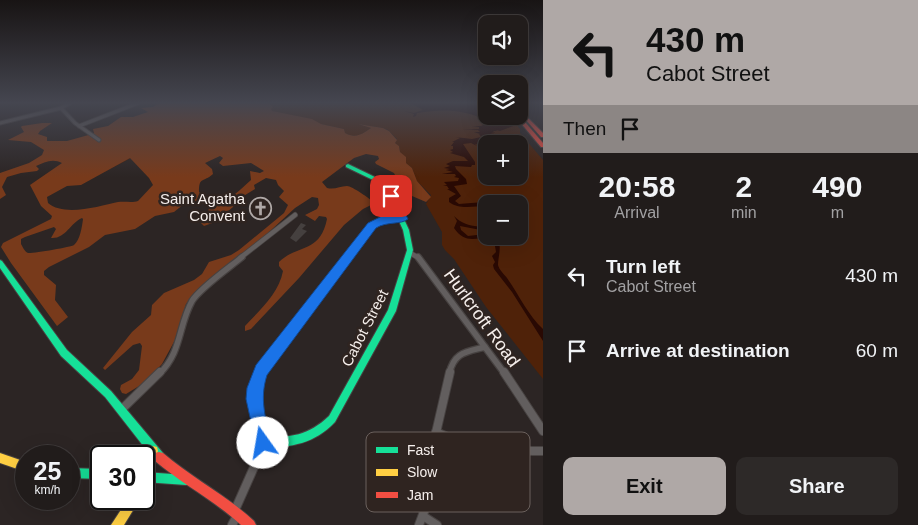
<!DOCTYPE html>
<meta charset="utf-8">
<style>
:root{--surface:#211c1b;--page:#2d2928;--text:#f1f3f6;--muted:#a2a1a3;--line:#3e3a3a;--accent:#afa8a6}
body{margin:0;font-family:Arial,sans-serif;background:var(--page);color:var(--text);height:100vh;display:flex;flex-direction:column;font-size:19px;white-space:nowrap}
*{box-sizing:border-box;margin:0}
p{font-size:16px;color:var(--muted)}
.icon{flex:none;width:28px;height:28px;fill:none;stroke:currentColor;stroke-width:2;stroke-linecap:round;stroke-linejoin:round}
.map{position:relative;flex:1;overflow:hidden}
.panel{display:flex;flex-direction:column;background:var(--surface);width:375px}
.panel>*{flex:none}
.banner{background:#afa8a6;color:#111;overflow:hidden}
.controls{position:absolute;left:478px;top:15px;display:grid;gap:10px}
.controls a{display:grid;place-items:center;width:50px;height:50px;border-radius:10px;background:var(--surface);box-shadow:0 5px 20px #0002,0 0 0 1px var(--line);font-size:25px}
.speed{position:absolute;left:15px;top:445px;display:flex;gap:10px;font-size:25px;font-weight:700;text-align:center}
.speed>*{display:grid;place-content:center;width:65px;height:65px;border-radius:50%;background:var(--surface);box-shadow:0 5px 20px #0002,0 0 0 1px var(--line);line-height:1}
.speed small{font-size:12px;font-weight:400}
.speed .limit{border:2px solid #111;border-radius:8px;background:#fff;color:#111}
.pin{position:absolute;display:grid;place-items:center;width:42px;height:42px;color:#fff;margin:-21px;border-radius:10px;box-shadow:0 2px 8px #0006}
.me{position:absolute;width:55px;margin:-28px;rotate:347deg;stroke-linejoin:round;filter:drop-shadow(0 0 4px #0008)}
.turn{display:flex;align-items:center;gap:18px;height:105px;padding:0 20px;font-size:22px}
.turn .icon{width:65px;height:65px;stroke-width:2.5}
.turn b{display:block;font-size:35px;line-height:42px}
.then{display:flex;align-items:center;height:48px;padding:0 20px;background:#0003;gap:10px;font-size:19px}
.eta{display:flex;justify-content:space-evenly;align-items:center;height:85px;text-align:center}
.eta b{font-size:30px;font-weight:800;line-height:35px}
.primary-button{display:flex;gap:10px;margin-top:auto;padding:10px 20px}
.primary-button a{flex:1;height:58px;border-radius:10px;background:var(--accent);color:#111;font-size:20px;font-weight:800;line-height:58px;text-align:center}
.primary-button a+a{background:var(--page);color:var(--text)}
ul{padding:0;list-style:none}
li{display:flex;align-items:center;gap:15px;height:75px;padding:0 20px}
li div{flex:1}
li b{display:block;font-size:19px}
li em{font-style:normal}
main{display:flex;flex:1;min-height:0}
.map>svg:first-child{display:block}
.green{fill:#4f2209;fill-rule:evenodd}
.forest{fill:#783a1b;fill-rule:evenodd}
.water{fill:#290903}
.building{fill:#45403f}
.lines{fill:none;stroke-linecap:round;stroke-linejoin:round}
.street-far3-casing{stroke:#474241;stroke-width:5}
.street-far2-casing{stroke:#474241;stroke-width:6}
.street-far1-casing{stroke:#474241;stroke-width:8}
.street-casing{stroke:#474241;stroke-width:10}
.fast-casing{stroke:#474241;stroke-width:2}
.slow-casing{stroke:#474241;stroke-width:2}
.jam-casing{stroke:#474241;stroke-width:2}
.street-far3{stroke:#625e5e;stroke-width:3}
.street-far2{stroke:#625e5e;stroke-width:4.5}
.street-far1{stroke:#625e5e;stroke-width:5.5}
.street{stroke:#625e5e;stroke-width:8}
.fast{fill:#16e098;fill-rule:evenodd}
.slow{fill:#ffcf43;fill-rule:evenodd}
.jam{fill:#f24e42;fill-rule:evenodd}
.route{fill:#1a73e8;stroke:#114b97}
.labels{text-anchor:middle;stroke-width:5;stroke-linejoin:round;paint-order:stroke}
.poi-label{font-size:15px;fill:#f6efec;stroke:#2f2420;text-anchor:end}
.street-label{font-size:15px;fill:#f6efec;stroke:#2f2420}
.near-street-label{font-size:18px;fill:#f6efec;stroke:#2f2420}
.key{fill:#2f2420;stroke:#6b615d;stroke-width:1}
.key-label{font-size:14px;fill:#f6efec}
</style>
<main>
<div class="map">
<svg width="543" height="525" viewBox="0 0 543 525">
<rect width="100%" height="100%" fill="#2c2524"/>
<path class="green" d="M169 103H486V116H509L520 129V133L543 160V379L486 307 454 259 445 250 442 245V232L426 204 431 195 417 181 412 168 406 163V158L400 152 399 146 395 143 397 139 388 130 383 128 358 124 371 128C362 134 356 139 345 133L344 129 321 124 204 137 141 169 131 158 104 172 91 161ZM486 144H519V176H486ZM486 204H519V236H486Z"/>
<path class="forest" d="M159 103H269L273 107 271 109 272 111 312 119 321 124 344 129 345 133C356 139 362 134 371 128L358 124 383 128 389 131 397 140 395 143 399 146 400 152 406 157V163L412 168 417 181 431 197 426 202 412 196 398 181 394 173 376 164 375 162 379 159 378 156 366 154 354 158 322 182 327 188C335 190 340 186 347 186 352 186 370 199 375 203L363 209 344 225 299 278 251 329 245 331V326C260 310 279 293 283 271L279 266V262C297 244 320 254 327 219L326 217 319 216 315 221 305 215 317 209 319 205 318 198 312 197 295 208 268 233 197 291 186 304 175 340 162 364 144 383 126 394 122 393 120 389 121 385 132 379 139 370 142 346 140 343 133 345 105 370 103 368 132 332 151 315 152 305 164 293 194 280 202 274 209 262 231 255 239 250 284 213 288 205 279 197 284 191 278 185 276 180 266 178 254 185 255 189 237 200 233 207 215 222 204 226 201 223 208 214 209 207 200 202 184 204 174 212 155 216 135 229 105 235 89 247 49 267 44 271V275L56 285 55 300 68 317 57 326 11 263 1 247 3 243 51 219 52 216 41 206 30 185 62 163C53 158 44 162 36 166L39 169 37 171 21 173 7 177 2 187 6 195 0 199V173L29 163 42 155 44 150 31 142 8 140 24 132 21 127 22 126 42 123H52L40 131 38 134 47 137V141H67L92 134 94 133 93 129 108 126 121 117H133L148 112 141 108 153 107ZM220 156 223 158 219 163 223 166 251 163 264 171 260 173 250 171 251 180C234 195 222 211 199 192 199 176 203 183 213 174L212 169 205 163ZM130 158 149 178 153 185 138 201C132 203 125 201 118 202 100 206 64 217 48 203L47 197 67 186 81 185ZM82 218 83 219C82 227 80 240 74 245 71 247 31 254 28 253 24 251 23 247 21 244V239L25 237 54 227 56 229 51 238C66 239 70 223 82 218Z"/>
<g class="water">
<path d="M411 103 482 105 486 109V116C495 116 507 123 516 125L500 131 496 130 497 131H493L495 133 492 132 494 134 491 133 498 140 492 137 491 140 493 144 487 143 485 144 486 146 475 144 477 146 471 143 463 144 475 162V165H472L471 167 455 166 456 169 466 179 467 184 454 186 461 196 455 201 459 204 484 202 487 204 486 206C474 206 459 210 449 202V198L456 194 447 189H449L447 186 443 185H447L444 182 458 181 459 178 454 177 456 176 455 174H442L453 172 446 170 450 169 444 168 450 166 446 164 453 161H468L464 157 450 153 453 152 450 150 453 149V146H451L454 142H452L460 138 455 137 472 139 481 137 479 134H468H480L474 132H480L478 130H463L479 129V127L472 126H481L485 124 484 119C460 109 442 109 417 113L416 116 413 117 414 114 404 111 414 113 423 110Z"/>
<path d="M454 216C461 224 475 228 486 226V231L460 226 461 230 468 236 486 234V236H496C503 245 498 256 498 265 499 270 505 275 507 278 519 295 528 315 543 329V341L512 292 494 269 493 265 495 262 492 256 496 252 494 240 490 237C475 238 465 244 454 228L457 221Z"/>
</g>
<path class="building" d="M301 223 306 225 302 229 307 231 296 242 290 238Z"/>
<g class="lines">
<defs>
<g id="street-far3">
<path d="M61 108 75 123 99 140"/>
<path d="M0 123 61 108 70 103"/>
<path d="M79 126 138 103"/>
</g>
<g id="street-far2">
<path d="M410 253 419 258"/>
<path d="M240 258 295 215"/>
<path d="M347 258 372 226 382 219H403"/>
</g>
<g id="street-far1">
<path d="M418 257 505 374"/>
<path d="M159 374C182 352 178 326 192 301 200 288 230 267 242 257"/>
<path d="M260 374 348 257"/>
<path d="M449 374C454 352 466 352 485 347"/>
</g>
<g id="street">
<path d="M504 372 543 431"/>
<path d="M122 409 160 372"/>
<path d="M436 432C471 449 505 451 543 451"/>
<path d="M235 510 262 449V437L254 399 256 383 260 372"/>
<path d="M423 516 437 525"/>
<path d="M232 525 238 514"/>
<path d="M419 525 425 509 435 437 450 372"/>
</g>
<g id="fast">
<path d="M348 164 377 178 393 195 409 230 413 250 396 311 335 422C314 444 292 447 263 448L259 447 258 443 259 439 263 438C291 437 308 436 329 416L388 310 407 250 403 230 388 197 373 180 346 167V165Z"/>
<path d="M0 260 2 261 67 350 111 391 163 453 164 457 163 461 159 462 155 461 105 397 61 356 0 268Z"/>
<path d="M69 468 101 469V479L69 478Z"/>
<path d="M144 472 186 475 190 476 191 480 190 484 186 485 144 482Z"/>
</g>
<g id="slow">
<path d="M153 446 157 447 158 451C156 457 150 464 144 466V456H141L149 447Z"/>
<path d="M0 453 26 462V472L0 463Z"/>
<path d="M128 499H140L124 525H111Z"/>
</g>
<g id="jam">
<path d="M519 109 543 133V137H541L519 112Z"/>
<path d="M519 115 543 143V147H541L515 116Z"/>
<path d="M159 452 163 453C192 478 226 495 254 521L256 525H241C215 501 182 484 155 461L154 457 155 453Z"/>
</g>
</defs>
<use href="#street-far3" class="street-far3-casing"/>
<use href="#street-far2" class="street-far2-casing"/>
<use href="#street-far1" class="street-far1-casing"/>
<use href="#street" class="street-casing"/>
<use href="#fast" class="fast-casing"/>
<use href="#slow" class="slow-casing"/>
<use href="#jam" class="jam-casing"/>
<use href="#street-far3" class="street-far3"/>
<use href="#street-far2" class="street-far2"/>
<use href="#street-far1" class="street-far1"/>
<use href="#street" class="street"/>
<use href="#fast" class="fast"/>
<use href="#slow" class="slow"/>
<use href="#jam" class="jam"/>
</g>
<linearGradient id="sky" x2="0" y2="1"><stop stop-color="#181414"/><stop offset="0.58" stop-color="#454650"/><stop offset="1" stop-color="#454650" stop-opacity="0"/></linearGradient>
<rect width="543" height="177" fill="url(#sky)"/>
<path class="route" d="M388 193H394L408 219C401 225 387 221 376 228L267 375C259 400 266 418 271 443L269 449 263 452 257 449 246 399 247 388 256 365 368 223 382 216H396L386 196Z"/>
<defs>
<symbol id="church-ring" viewBox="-11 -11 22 22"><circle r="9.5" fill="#2f2420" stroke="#afa8a6" stroke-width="1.5"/><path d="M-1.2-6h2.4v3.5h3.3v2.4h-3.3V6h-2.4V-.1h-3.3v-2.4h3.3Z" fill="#afa8a6"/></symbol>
</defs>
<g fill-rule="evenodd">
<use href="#church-ring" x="248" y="196" width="25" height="25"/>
</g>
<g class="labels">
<g class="poi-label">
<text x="245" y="204">Saint Agatha<tspan x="245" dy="17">Convent</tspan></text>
</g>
<g class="street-label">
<text transform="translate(365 328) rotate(-63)" y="5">Cabot Street</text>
</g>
<g class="near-street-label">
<text transform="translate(482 318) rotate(54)" y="6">Hurlcroft Road</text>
</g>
</g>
<rect x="366" y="432" width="164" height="80" rx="8" class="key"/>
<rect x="376" y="447" width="22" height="6" fill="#16e098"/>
<rect x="376" y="469" width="22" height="7" fill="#ffcf43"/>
<rect x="376" y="492" width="22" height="6" fill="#f24e42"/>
<g class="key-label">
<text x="407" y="455">Fast</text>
<text x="407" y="477">Slow</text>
<text x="407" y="500">Jam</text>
</g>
</svg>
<div class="controls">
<a><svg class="icon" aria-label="sound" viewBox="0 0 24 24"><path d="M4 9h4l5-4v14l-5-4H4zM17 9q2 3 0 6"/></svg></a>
<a><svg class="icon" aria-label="layers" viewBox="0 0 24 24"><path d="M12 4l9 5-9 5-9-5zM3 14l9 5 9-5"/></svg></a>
<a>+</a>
<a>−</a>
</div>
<div class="speed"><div>25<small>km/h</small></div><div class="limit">30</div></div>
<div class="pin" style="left:391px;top:196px;background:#d93025"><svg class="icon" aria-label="arrive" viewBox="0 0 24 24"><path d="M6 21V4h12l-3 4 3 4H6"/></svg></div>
<svg class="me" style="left:263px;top:443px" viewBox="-20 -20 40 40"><circle r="19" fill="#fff"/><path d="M0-13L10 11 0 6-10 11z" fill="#1a73e8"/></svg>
</div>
<section class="panel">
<div class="banner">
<div class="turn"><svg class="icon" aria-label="left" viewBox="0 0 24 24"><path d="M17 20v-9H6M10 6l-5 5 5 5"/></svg><div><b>430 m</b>Cabot Street</div></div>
<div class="then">Then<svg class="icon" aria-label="arrive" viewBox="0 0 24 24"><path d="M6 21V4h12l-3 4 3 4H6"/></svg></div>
</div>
<div class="eta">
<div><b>20:58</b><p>Arrival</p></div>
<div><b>2</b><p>min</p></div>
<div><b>490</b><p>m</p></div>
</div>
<ul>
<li><svg class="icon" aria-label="left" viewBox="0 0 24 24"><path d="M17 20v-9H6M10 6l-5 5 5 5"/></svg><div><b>Turn left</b><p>Cabot Street</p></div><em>430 m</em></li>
<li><svg class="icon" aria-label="arrive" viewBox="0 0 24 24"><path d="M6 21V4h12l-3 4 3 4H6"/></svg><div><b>Arrive at destination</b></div><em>60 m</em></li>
</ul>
<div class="primary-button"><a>Exit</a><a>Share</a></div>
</section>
</main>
